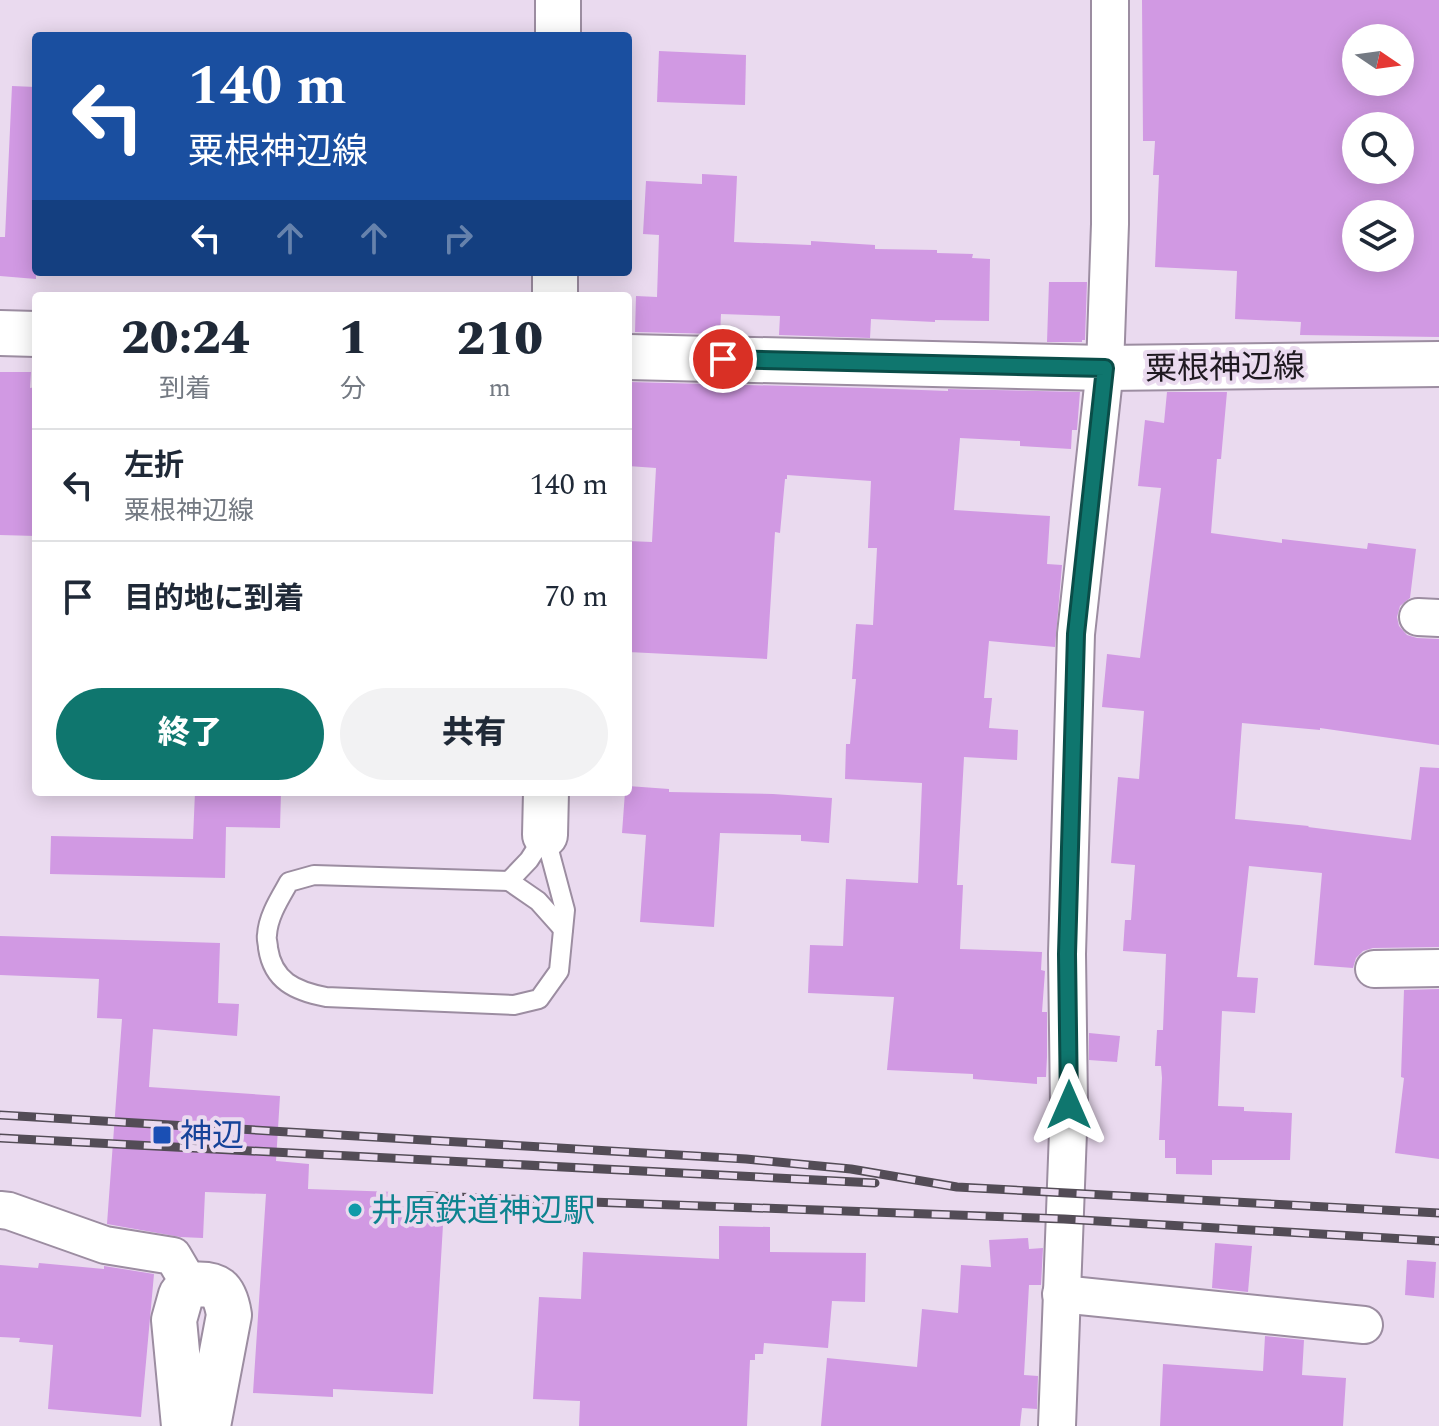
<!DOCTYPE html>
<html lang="ja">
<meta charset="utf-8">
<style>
:root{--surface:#fff;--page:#f2f2f3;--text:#1f2937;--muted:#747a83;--line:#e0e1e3;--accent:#0f766e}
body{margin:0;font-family:Spectral,"Noto Sans JP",serif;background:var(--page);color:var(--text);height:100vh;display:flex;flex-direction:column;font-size:30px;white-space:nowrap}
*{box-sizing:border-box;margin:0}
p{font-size:26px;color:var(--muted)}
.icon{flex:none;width:44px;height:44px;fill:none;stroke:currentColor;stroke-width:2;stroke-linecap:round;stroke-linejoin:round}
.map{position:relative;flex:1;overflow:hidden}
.sheet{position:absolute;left:32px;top:292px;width:600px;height:504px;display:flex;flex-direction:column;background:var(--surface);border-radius:8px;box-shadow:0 4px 20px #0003}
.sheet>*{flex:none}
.top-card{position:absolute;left:32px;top:32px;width:600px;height:244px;border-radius:8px;box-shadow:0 4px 20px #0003;background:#1a4fa0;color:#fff;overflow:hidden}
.needle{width:52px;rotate:103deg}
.buttons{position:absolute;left:1342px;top:24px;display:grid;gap:16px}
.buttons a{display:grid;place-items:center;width:72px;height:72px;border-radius:50%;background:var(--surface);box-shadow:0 4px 20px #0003;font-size:40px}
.pin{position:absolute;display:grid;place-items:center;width:68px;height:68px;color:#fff;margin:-34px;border:4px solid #fff;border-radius:50%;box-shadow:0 2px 8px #0007}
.me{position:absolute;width:88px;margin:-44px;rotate:0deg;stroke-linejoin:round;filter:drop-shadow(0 0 6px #0008)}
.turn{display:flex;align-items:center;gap:28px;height:168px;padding:0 24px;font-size:36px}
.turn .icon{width:104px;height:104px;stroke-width:2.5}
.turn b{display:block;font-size:56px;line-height:68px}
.lanes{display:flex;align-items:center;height:76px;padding:0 24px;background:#0003;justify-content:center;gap:40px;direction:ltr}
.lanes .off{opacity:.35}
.eta{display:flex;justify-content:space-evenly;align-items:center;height:136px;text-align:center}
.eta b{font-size:48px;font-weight:800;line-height:56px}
.cta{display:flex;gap:16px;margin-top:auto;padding:16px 24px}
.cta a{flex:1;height:92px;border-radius:48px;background:var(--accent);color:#fff;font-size:32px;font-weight:800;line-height:92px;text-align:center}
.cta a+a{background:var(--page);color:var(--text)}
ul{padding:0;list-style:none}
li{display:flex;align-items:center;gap:24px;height:112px;padding:0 24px;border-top:2px solid var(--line)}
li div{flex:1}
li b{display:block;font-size:30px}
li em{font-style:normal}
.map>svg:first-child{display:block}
.building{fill:#d199e3;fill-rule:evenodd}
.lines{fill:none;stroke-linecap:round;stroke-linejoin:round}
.lane-casing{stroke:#9c8da1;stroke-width:22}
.street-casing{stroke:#9c8da1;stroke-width:40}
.secondary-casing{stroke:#9c8da1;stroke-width:48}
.lane{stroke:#fff;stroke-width:18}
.street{stroke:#fff;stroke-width:36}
.secondary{stroke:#fff;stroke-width:44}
.rail-casing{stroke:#534c56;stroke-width:9}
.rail{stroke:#eadaef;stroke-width:6;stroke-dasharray:18;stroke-linecap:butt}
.route-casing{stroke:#0a4d48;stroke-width:20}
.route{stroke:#0f766e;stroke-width:14}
.transit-dot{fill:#1a4fb4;stroke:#eadaef;stroke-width:3}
.culture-dot{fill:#0f9aa8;stroke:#eadaef;stroke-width:3}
.labels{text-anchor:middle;stroke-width:8;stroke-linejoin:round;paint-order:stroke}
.street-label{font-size:32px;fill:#1e1920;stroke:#eadaef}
.transit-label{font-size:32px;fill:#164399;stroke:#eadaef;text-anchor:start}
.culture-label{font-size:32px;fill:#0d838f;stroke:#eadaef;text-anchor:start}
</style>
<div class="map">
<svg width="1439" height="1426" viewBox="0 0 1439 1426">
<rect width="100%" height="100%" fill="#eadaef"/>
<g class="building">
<path d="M1142 0H1439V337L1300 335 1301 322 1235 319 1237 271 1155 267 1159 175H1153L1155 141H1143ZM1356 38H1400V82H1356ZM1356 126H1400V170H1356ZM1356 214H1400V258H1356Z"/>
<path d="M659 51 746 55 745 105 657 102Z"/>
<path d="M12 86 36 87V279L0 276V237H5Z"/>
<path d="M702 174 737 176 734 242 811 245V241L875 245V249L937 250V253L973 254 972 258 990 259 989 321 935 320V322L871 319 870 338 779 335 780 316 721 314 720 334 635 332 636 296 657 297 659 235 643 234 646 181 702 184Z"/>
<path d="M1049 282H1087L1085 340H1082V342H1047Z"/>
<path d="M0 372H31L30 388 36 387V536L0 535Z"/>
<path d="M629 382 868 388 948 391V389L1080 392 1077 430H1072L1071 449 1020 446V441L960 438 954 510 1050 516 1047 564 1062 565 1055 647 989 641 984 698H992L989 728 1018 730 1017 760 964 757 957 885H963L960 949 1042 952 1041 970 1045 971 1042 1012H1047V1057L1046 1077H1037V1084L973 1079V1074L887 1070 894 997 808 993 810 945 843 946 846 879 918 883 922 783 845 779 846 744H850L856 679H852L856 624 873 625 877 548H868L871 481 787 475V479H785L780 533 775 532 767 659 628 652V541L652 542 656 468 628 466Z"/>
<path d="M1167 392H1227L1221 459H1217L1211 533 1282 543V539L1367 549 1368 543 1416 549 1410 598 1400 606 1397 617 1399 626 1407 635 1417 638 1439 639V745L1320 728V730L1242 723 1235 819 1309 826 1308 827 1411 840 1420 767 1439 768V947L1373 948 1363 951 1356 958 1353 968 1314 965 1322 873 1249 866 1237 977 1258 978 1255 1013 1222 1011 1218 1106 1244 1107V1111L1292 1113 1290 1160H1212V1175L1176 1174V1158H1165V1140H1159L1162 1078 1161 1066H1155L1157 1030H1163L1166 954 1123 951 1125 920H1131L1135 865 1111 863 1118 777 1139 779 1144 711 1102 707 1107 654 1140 658 1161 488 1138 486 1145 420 1164 423Z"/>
<path d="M628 786 669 789V792L773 794 832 798 829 843 801 841V835L720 833 714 927 640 922 646 835 622 833 625 792H628Z"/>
<path d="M195 792H281L280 828 226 827 225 878 50 874 51 836 193 839Z"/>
<path d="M0 936 220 943 218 1003 239 1004 237 1036 153 1029 149 1087 280 1096 276 1161 309 1164 308 1189 396 1192V1206L444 1208 433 1394 333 1389V1397L253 1393 266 1194 205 1192 203 1238 180 1237 107 1224 122 1019 97 1018 99 979 0 975Z"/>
<path d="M1439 989V1159L1395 1153 1404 1078 1401 1077 1404 990Z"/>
<path d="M1089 1033 1120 1036 1117 1062 1089 1060Z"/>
<path d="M719 1226 770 1227V1252L866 1253 865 1302 832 1301 828 1348 764 1343 763 1354H755V1360H750L747 1426H579L580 1401 533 1399 539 1297 581 1299 583 1252 719 1259Z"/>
<path d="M1028 1238 1029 1249 1043 1248 1041 1285H1029L1024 1375 1038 1376 1037 1409 1022 1408 1020 1426H821L827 1358 917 1367 922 1309 958 1313 961 1265 991 1267 989 1240Z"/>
<path d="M1215 1243 1252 1246 1248 1292 1212 1288Z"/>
<path d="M1407 1260 1436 1262 1434 1298 1405 1295Z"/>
<path d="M39 1263 104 1269V1266L154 1274 141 1417 48 1409 53 1345 19 1342 20 1338 0 1337V1265L38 1268Z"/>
<path d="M1265 1336 1304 1340 1302 1375 1346 1378 1343 1426H1160L1163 1364 1263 1371Z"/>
</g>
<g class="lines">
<defs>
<g id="lane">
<path d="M545 835 565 910 559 971 539 999 514 1005 326 997C295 991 273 981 268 948 268 943 266 939 267 935 268 916 280 898 289 882L314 875 509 881 529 860Z"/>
<path d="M509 881 538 901 563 929"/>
</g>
<g id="street">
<path d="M1418 617 1439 618"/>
<path d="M1374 969 1439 968"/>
<path d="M0 1210 9 1211 105 1245 173 1256 190 1285"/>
<path d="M1061 1294 1364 1325"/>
<path d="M1057 1426 1069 1105 1067 954 1076 634 1105 368 1110 224V0"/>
</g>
<g id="secondary">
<path d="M558 36V0"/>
<path d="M555 296V272"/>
<path d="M0 333 36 334"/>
<path d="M628 357 1105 368 1439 364"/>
<path d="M545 835 546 792"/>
<path d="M184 1426 174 1320 181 1295 190 1285C217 1282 225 1289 229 1315L208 1426"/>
</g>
</defs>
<use href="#lane" class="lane-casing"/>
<use href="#street" class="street-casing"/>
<use href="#secondary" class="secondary-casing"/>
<use href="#lane" class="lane"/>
<use href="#street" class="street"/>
<use href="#secondary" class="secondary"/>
<defs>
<g id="rail">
<path d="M0 1115 746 1159 851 1169 957 1187 1439 1213"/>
<path d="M0 1138 875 1183"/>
<path d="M428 1196 1064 1219 1439 1241"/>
</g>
</defs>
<use href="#rail" class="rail-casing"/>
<use href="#rail" class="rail"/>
</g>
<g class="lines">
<defs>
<path id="route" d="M723 359 1105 368 1076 634 1067 954 1069 1105"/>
</defs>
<use href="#route" class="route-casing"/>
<use href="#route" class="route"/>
</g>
<rect class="transit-dot" x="152" y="1125" width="20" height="20" rx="4"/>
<circle class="culture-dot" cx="355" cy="1210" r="8"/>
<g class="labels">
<g class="street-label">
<text transform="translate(1225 367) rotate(-1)" y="11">粟根神辺線</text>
</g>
<g class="transit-label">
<text x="180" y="1146">神辺</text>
</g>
<g class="culture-label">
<text x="371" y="1221">井原鉄道神辺駅</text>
</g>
</g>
</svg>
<div class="buttons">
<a><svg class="needle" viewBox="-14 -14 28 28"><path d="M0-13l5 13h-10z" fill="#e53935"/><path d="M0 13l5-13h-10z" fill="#747a83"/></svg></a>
<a><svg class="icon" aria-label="search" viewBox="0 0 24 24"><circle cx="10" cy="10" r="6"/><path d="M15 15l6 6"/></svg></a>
<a><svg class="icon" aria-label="layers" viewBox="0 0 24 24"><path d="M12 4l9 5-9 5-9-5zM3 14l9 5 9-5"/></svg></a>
</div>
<div class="pin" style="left:723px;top:359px;background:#d93025"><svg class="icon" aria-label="arrive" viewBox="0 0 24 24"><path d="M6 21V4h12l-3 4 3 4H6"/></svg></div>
<svg class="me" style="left:1069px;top:1105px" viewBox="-20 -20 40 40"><path d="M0-17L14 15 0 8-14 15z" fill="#0f766e" stroke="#fff" stroke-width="4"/></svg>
<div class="top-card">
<div class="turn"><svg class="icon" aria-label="left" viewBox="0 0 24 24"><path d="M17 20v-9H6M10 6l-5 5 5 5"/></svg><div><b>140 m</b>粟根神辺線</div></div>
<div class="lanes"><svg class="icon" aria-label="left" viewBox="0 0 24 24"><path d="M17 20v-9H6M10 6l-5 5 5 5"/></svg><svg class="icon off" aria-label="ahead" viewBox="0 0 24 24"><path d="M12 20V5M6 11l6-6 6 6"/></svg><svg class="icon off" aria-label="ahead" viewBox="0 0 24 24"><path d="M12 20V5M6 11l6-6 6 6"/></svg><svg class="icon off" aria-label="right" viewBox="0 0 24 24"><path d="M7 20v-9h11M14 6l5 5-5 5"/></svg></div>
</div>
<section class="sheet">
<div class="eta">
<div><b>20:24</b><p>到着</p></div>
<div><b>1</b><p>分</p></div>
<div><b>210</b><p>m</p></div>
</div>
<ul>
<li><svg class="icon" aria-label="left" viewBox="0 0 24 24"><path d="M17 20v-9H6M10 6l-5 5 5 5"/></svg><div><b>左折</b><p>粟根神辺線</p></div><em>140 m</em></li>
<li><svg class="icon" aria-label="arrive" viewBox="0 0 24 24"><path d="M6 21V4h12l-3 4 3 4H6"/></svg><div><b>目的地に到着</b></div><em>70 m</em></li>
</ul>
<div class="cta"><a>終了</a><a>共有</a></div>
</section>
</div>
